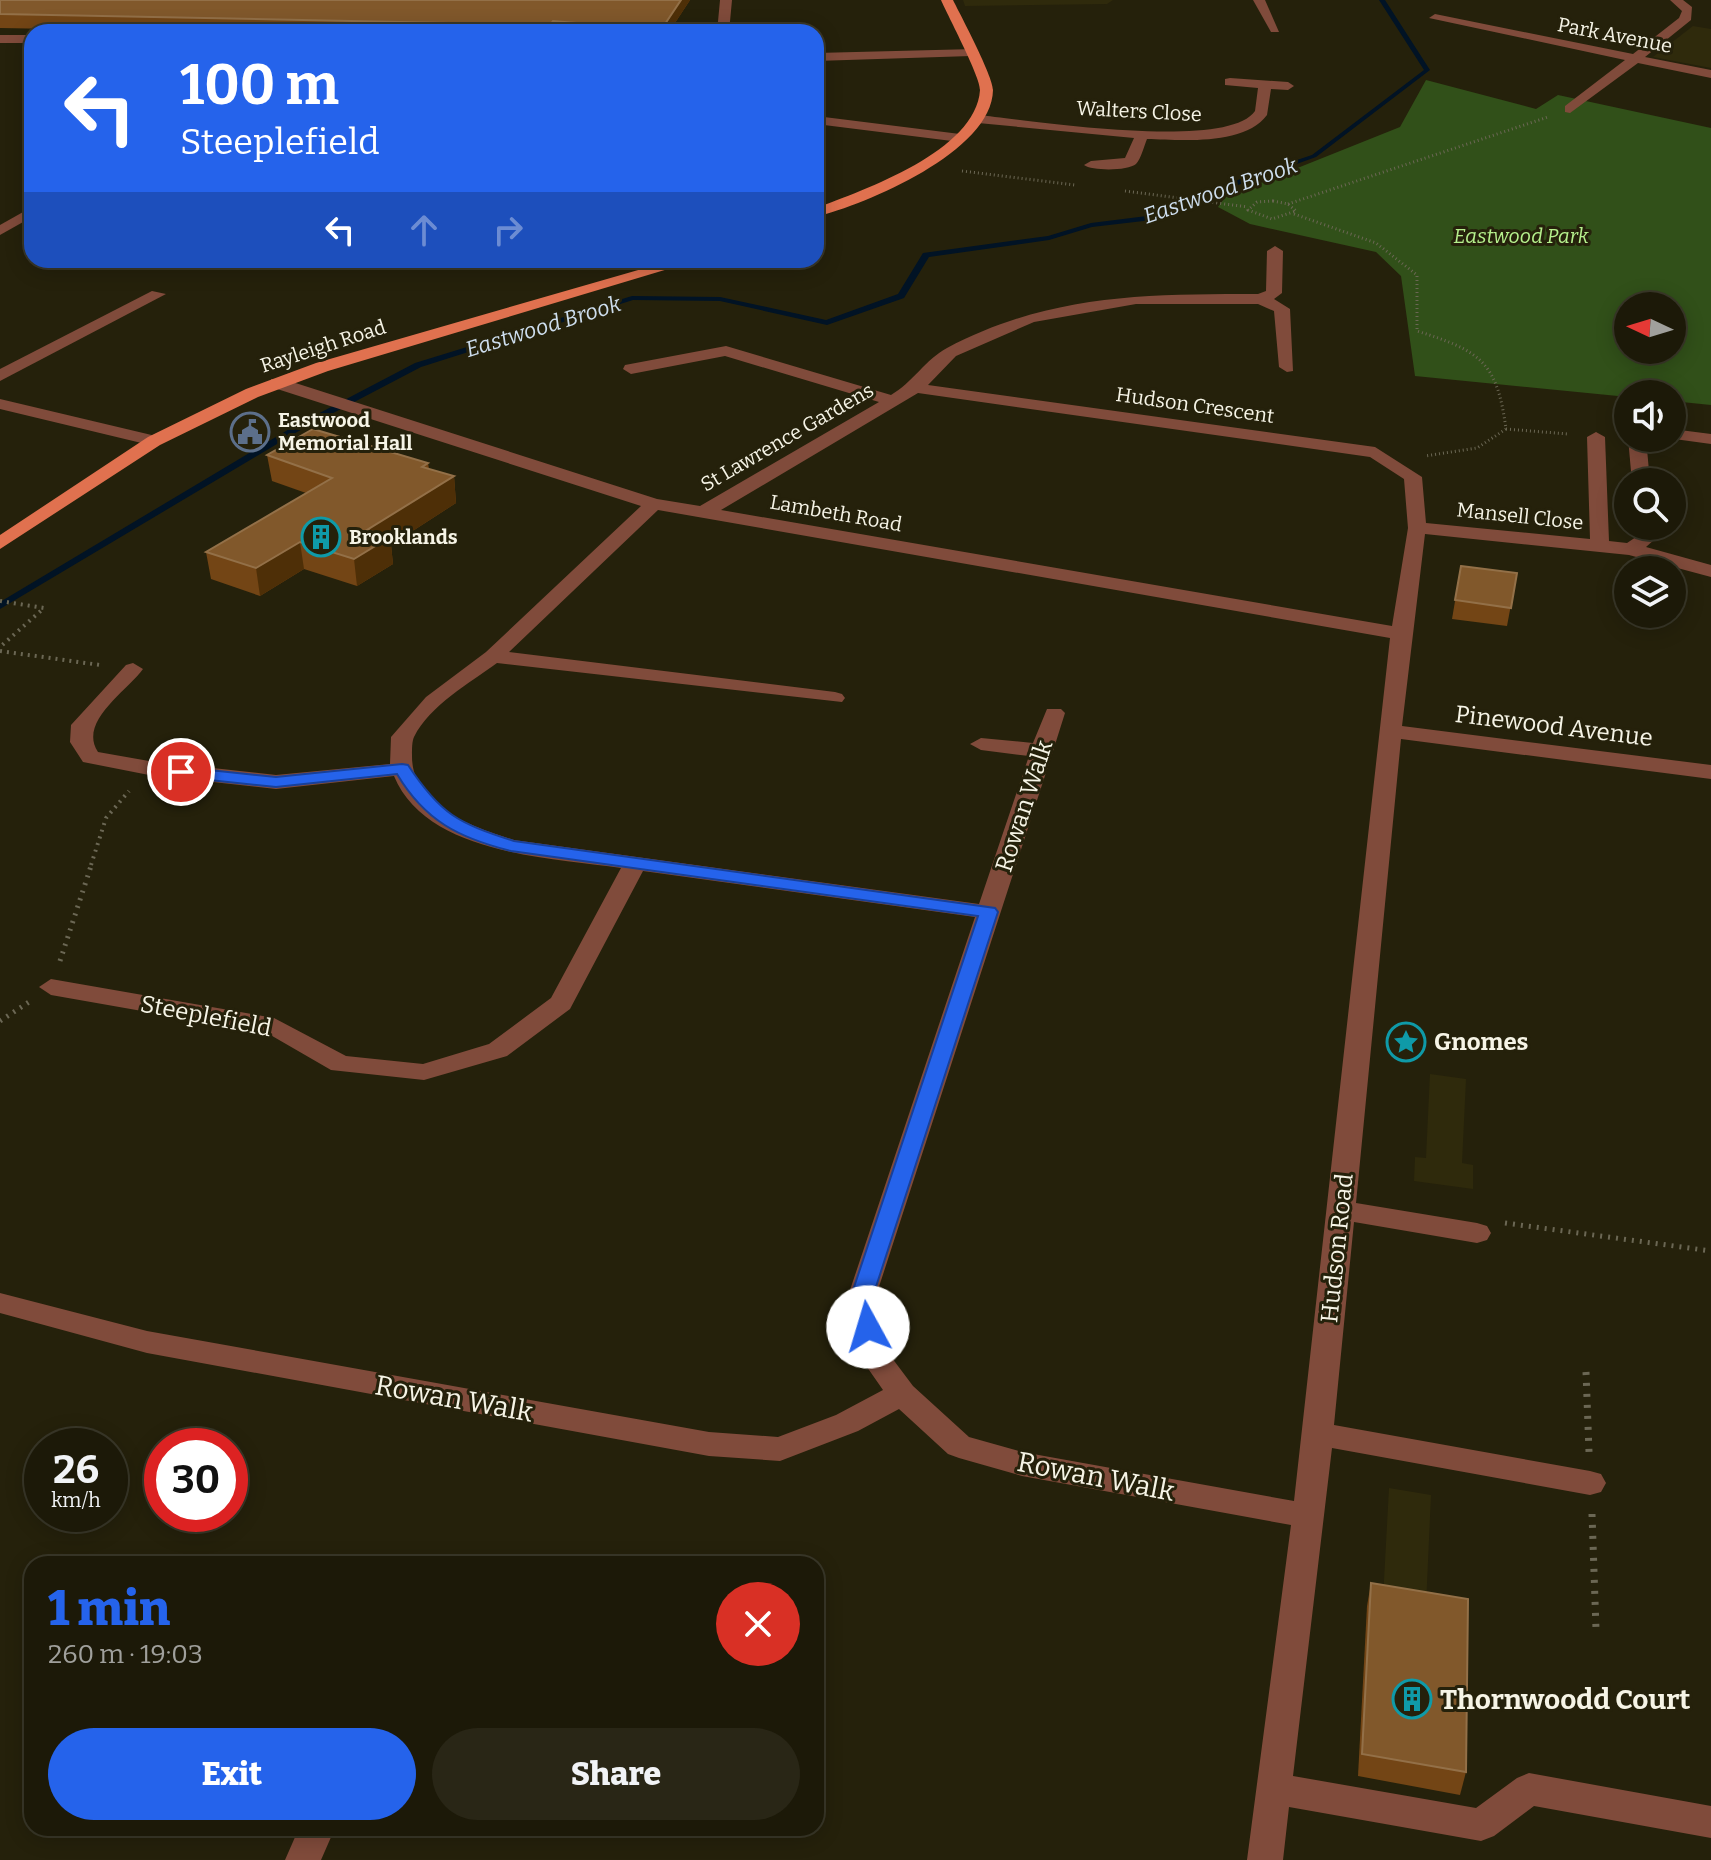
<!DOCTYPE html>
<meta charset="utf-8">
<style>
:root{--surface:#1c1908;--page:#292616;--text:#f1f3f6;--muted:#a0a09c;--line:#3a3829;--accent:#2563eb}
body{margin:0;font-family:Bitter,serif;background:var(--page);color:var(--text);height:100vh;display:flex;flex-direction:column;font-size:30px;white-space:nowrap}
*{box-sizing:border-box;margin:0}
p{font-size:26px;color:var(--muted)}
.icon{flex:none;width:44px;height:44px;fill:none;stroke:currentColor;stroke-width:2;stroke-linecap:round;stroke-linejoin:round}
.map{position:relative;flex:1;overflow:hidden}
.details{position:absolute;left:24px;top:1556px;width:800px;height:280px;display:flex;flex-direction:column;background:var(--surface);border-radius:24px;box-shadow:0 4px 20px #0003,0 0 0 2px var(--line)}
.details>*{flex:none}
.banner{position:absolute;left:24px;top:24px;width:800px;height:244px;border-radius:24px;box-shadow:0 4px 20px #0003,0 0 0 2px var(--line);background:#2563eb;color:#fff;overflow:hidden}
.needle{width:52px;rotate:274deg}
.buttons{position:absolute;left:1614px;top:292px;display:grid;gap:16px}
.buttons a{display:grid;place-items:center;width:72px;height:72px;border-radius:50%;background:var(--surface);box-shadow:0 4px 20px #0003,0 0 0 2px var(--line);font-size:40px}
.speed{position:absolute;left:24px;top:1428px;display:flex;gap:16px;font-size:40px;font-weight:700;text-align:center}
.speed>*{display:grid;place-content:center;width:104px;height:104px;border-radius:50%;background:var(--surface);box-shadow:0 4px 20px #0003,0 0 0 2px var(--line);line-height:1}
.speed small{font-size:20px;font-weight:400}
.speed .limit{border:12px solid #d22;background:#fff;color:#111}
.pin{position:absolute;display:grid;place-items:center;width:68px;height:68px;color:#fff;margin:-34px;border:4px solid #fff;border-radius:50%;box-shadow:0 2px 8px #0007}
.me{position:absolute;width:88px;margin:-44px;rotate:354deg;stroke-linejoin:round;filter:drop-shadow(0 0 6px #0008)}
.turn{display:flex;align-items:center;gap:28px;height:168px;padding:0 24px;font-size:36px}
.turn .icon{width:104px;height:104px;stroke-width:2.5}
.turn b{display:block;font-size:56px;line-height:68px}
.lanes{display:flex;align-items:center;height:76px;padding:0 24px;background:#0003;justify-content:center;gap:40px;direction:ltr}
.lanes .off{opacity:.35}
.round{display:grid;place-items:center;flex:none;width:84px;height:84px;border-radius:42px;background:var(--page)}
.summary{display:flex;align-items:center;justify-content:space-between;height:136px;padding:0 24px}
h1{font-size:48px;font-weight:800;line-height:60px;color:var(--accent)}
.button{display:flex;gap:16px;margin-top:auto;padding:16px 24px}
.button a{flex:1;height:92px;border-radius:48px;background:var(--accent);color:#fff;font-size:32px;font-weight:800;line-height:92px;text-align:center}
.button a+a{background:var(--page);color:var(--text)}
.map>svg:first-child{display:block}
.built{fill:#2f2a0c}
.green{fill:#315019;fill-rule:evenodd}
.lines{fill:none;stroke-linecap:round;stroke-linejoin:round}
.stream{fill:#011325;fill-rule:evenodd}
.path-far3{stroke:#6b6754;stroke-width:3;stroke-dasharray:1 3;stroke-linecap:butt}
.path-far2{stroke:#6b6754;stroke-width:4;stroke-dasharray:2 5;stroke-linecap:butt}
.path-far1{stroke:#6b6754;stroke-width:5;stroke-dasharray:2 6;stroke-linecap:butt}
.path{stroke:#6b6754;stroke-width:7;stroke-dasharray:3 8;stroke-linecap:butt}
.minor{fill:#804b3b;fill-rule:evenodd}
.major{fill:#e0714f;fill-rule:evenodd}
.wall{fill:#734515}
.shaded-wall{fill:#4e2f07}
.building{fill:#81582b;stroke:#937048;stroke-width:2}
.route{fill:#2563eb;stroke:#184099;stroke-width:2}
.labels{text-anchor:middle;stroke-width:6;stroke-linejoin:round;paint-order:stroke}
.far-street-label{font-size:20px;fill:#f6f4e6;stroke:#25210b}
.far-park-label{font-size:20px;font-style:italic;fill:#b6f18d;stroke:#25210b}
.far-poi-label{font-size:20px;font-weight:bold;fill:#f6f4e6;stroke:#25210b;text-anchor:start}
.far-water-label{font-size:22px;font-style:italic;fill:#cddded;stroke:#25210b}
.street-label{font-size:24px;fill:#f6f4e6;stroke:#25210b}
.poi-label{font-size:24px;font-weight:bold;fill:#f6f4e6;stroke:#25210b;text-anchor:start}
.near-street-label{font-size:28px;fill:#f6f4e6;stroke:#25210b}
.near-poi-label{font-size:28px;font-weight:bold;fill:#f6f4e6;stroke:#25210b;text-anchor:start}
</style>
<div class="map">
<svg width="1711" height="1860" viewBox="0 0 1711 1860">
<rect width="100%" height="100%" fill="#25210b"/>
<g class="built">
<path d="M963 0H1113L1107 4 965 6Z"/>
<path d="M1693 26 1711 29V68L1653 57Z"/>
<path d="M1430 1074 1466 1079 1462 1163 1473 1165V1189L1414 1181 1415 1157 1426 1158Z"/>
<path d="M1389 1488 1431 1495 1426 1606 1383 1599Z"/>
</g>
<path class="green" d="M1426 80 1536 109 1558 95 1711 128V405L1672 401V394L1628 397 1415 376 1401 276 1376 252 1250 224 1218 207 1225 197 1400 127ZM1628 306H1672V350H1628Z"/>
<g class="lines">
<path class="stream" d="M1379 0H1385L1430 70 1316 157 1193 201 1152 220 1092 227 1049 240 929 257 904 298 827 325 720 301 633 300 421 367 297 432 0 609V602L291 428 415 363 632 296 720 297 826 320 898 294 923 253 1048 236 1091 223 1147 216 1187 197 1312 155 1424 70Z"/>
<g class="path-far3">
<path d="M962 171 1075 185"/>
<path d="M1125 191 1248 207"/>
<path d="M1273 201 1288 204 1296 211 1272 219 1248 210 1257 202Z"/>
<path d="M1288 204 1548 117"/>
<path d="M1294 214 1376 243 1417 275V331C1480 351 1497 361 1506 429L1477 448 1425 456"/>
<path d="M1506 429 1568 434"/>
</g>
<g class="path-far2">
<path d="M0 601 44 608 0 647"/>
<path d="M0 651 100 665"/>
<path d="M91 865 106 818 129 791"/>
</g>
<g class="path-far1">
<path d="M60 961 92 863"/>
<path d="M0 1021 29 1002"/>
<path d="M1505 1223 1711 1251"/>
</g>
<g class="path">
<path d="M1586 1372 1589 1452"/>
<path d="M1592 1514 1596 1629"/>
</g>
<g class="minor">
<path d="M720 0H732L729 32H717Z"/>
<path d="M1253 0H1265L1279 32H1271Z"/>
<path d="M1670 0H1683L1692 7 1691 20 1645 57 1711 70V78L1638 63 1570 113 1565 112V106L1625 60 1429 18 1435 14 1633 54 1679 18 1682 11Z"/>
<rect x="0" y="35" width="32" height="8"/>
<path d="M975 49V55L971 56 816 61V53Z"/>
<path d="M1230 78 1288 82 1294 86 1288 90 1271 89 1267 115C1244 146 1181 140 1147 139 1144 146 1141 159 1136 164 1128 171 1092 171 1084 165L1091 161 1125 158 1134 138 978 123 971 119 978 115C1027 120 1227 152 1255 111L1258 88 1225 85V79Z"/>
<path d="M816 116 960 134 967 138 960 142 816 124Z"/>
<path d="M32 207V217L0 235V225Z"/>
<path d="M1275 246 1283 251 1282 293 1274 299 1290 309 1293 371 1287 372 1279 367 1274 311 1258 304H1136L1034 322 956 356 928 385 1375 447 1422 477 1426 523 1590 539 1587 437 1596 432 1605 437 1609 541 1627 543 1636 537V526H1654L1655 539 1646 547 1711 565V577L1629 555 1425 534 1402 726 1711 765V779L1401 739 1356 1203 1477 1223 1487 1226 1491 1233 1487 1240 1477 1243 1354 1222 1334 1425 1590 1471 1601 1474 1606 1483 1601 1492 1590 1495 1332 1448 1293 1776 1476 1808 1517 1778 1529 1773 1711 1806V1838L1534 1806 1494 1836 1481 1841 1289 1807 1283 1860H1247L1291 1525 1022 1476 959 1458 948 1454 899 1409 858 1431 780 1461 709 1456 147 1353 0 1313V1293L147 1331 709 1432 778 1437 836 1415 883 1390 860 1357 848 1296 975 917 643 871 570 1009 507 1056 424 1080 331 1070 267 1033 51 995 39 987 51 979 274 1018 346 1056 423 1064 489 1044 551 998 621 868C550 858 426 854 394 776L276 789 149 775 83 762 70 742 71 725 126 665 133 663 143 669C126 692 78 722 98 752L149 761 276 775 390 764 391 737 426 697 486 652 641 506 271 387V379H283L657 499 700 506 879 402 725 356 631 374 623 369 625 365 726 346 891 395C912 383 926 359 947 348 1049 294 1147 294 1258 294L1266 291 1267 251ZM918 393 1370 457 1404 479 1408 528 1392 626 721 510ZM658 510 1390 638 1294 1501 1022 1452 969 1437 913 1386 889 1354 876 1296 1053 751 1065 713 1061 709H1047L1033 743 981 738 970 744 981 750 1029 756 979 904 514 840C474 827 411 807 412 755 412 749 412 741 414 737 430 705 470 683 497 663L842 702 845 698 842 694 835 692 509 652Z"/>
<path d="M152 291 166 294 0 381V369Z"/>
<path d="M0 399 160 437 163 441 154 446 0 409Z"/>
<path d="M1672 429 1711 434V444L1667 438H1672Z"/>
<path d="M1628 438H1646L1650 482H1632Z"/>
<path d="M299 1828H335L321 1860H285Z"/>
</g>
<g class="major">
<path d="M941 0H953C961 16 993 76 993 90 992 152 866 204 816 217V208C864 190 976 151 980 90 981 78 948 16 941 0Z"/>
<path d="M673 260H698L328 371 258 397 160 445 0 549V535L148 437 246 389 316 363Z"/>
</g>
</g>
<g class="wall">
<path d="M0 0H690L669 32H226L0 28Z"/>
<path d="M267 455 428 463 429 469 454 476 456 503 391 545 393 564 357 586 304 569 260 596 211 579 206 552 306 493 272 481Z"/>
<path d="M1461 566 1517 573 1507 626 1452 619Z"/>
<path d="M1371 1583 1466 1772 1460 1795 1358 1776 1367 1606Z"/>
</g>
<g class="shaded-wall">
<path d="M681 0H690L669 32H661Z"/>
<path d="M553 21 554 32H551L550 25Z"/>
<path d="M454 476 456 503 391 545 393 564 357 586 354 559 367 530Z"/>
<path d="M300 542 304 569 260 596 256 568Z"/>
</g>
<g class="building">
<path d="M0 0H681L661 30 553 21 550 25 0 14Z"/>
<path d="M313 429 428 463 422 467 454 476 367 530 390 537 354 559 300 542 256 568 206 552 332 478 267 455Z"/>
<path d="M1461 566 1517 573 1511 608 1455 600Z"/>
<path d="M1371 1583 1468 1599 1466 1772 1362 1754Z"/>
</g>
<path class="route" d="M402 764 408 765C441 815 458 823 514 841L995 908 998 912 873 1296 879 1327 876 1332H861L851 1296 978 916 511 851C459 838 425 821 397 774L276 787 181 777 172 772 181 767 276 777Z"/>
<defs>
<symbol id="civic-ring" viewBox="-11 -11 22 22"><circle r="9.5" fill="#25210b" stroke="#5c6f8a" stroke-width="1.5"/><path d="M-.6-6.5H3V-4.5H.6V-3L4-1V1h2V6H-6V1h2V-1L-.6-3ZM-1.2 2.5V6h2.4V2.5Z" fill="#5c6f8a"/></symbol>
<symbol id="building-ring" viewBox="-11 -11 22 22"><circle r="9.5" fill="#25210b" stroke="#0f9aa8" stroke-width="1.5"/><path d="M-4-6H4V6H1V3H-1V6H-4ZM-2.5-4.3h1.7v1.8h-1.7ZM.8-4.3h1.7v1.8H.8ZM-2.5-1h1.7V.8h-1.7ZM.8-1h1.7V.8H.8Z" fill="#0f9aa8"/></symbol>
<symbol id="sight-ring" viewBox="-11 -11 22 22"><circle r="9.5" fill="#25210b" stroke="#0f9aa8" stroke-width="1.5"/><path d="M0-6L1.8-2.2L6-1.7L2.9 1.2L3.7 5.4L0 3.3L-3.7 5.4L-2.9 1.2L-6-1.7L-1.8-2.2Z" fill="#0f9aa8"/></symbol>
</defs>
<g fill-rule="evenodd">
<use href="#civic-ring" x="228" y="410" width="44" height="44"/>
<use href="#building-ring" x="299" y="515" width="44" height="44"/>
<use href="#sight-ring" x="1384" y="1020" width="44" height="44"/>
<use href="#building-ring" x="1390" y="1677" width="44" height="44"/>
</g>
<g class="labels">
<g class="far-street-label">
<text transform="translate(1615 35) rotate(11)" y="7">Park Avenue</text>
<text transform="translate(1139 111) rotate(3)" y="7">Walters Close</text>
<text transform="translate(323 346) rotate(-18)" y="7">Rayleigh Road</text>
<text transform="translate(1195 405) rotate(8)" y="7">Hudson Crescent</text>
<text transform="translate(787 437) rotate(-30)" y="7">St Lawrence Gardens</text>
<text transform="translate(836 513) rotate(10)" y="7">Lambeth Road</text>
<text transform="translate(1520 516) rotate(6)" y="7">Mansell Close</text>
</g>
<g class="far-park-label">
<text x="1521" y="243">Eastwood Park</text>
</g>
<g class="far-poi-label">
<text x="278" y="427">Eastwood<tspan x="278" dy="23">Memorial Hall</tspan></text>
<text x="349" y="544">Brooklands</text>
</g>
<g class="far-water-label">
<text transform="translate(1220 190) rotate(-19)" y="8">Eastwood Brook</text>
<text transform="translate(543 326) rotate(-17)" y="8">Eastwood Brook</text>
</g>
<g class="street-label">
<text transform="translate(1554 726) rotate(7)" y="8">Pinewood Avenue</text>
<text transform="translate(1024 806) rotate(-72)" y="8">Rowan Walk</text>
<text transform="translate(206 1016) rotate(11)" y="8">Steeplefield</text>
<text transform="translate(1337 1248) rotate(-84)" y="8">Hudson Road</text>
</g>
<g class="poi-label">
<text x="1434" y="1050">Gnomes</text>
</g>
<g class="near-street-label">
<text transform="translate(454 1398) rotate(10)" y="10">Rowan Walk</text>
<text transform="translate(1096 1476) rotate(11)" y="10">Rowan Walk</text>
</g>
<g class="near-poi-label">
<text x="1440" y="1709">Thornwoodd Court</text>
</g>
</g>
</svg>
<div class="buttons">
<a><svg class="needle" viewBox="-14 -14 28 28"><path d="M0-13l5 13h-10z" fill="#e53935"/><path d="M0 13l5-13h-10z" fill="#a0a09c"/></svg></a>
<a><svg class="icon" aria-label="sound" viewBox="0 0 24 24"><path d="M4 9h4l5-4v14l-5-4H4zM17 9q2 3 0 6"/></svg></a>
<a><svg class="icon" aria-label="search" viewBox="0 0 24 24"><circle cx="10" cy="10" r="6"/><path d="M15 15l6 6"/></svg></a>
<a><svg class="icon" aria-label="layers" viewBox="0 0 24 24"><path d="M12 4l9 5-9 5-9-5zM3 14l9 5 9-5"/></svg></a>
</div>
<div class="speed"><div>26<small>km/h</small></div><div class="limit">30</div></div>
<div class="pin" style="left:181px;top:772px;background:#d93025"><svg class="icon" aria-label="arrive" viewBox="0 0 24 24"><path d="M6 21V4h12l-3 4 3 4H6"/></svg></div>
<svg class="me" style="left:868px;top:1327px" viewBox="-20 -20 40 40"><circle r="19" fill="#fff"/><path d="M0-13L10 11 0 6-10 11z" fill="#2563eb"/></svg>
<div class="banner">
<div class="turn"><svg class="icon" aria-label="left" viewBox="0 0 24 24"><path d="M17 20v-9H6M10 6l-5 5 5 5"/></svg><div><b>100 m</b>Steeplefield</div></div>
<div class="lanes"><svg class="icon" aria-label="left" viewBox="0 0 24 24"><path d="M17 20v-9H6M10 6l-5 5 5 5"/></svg><svg class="icon off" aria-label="ahead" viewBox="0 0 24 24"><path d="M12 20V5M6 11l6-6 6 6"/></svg><svg class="icon off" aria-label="right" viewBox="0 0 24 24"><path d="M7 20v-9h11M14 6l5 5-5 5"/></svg></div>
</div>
<section class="details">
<div class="summary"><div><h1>1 min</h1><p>260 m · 19:03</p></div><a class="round" style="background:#d93025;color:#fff"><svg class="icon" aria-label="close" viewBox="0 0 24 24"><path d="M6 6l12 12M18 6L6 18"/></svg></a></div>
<div class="button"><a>Exit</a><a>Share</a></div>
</section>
</div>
